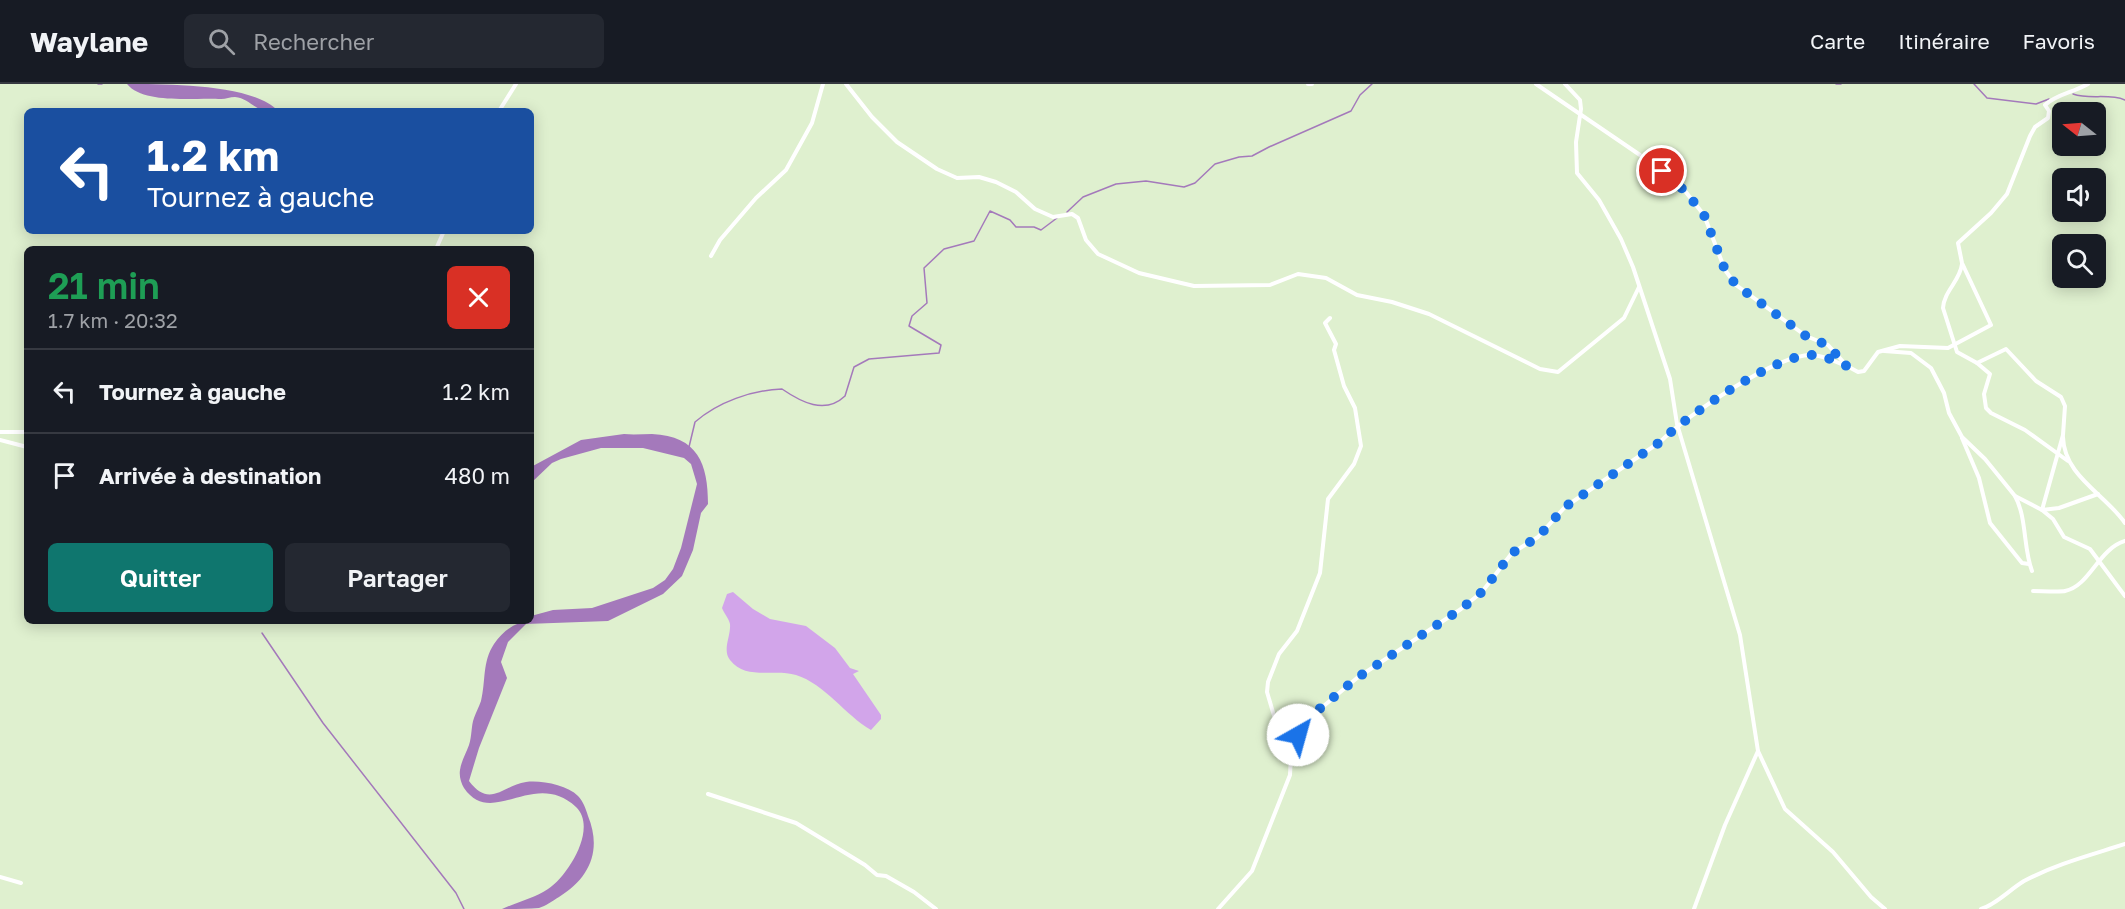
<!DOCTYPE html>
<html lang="fr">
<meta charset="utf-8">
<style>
:root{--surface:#171b24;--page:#242831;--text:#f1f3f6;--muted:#9ea1a6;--line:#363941;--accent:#0f766e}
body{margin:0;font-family:"Golos Text",sans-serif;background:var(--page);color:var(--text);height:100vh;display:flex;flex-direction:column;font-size:22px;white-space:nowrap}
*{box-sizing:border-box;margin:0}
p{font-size:20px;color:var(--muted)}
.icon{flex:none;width:33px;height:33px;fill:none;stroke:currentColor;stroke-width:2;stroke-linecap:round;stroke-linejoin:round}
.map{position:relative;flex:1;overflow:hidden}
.details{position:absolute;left:24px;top:162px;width:510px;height:378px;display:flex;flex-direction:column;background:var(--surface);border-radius:9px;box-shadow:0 3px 15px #0003}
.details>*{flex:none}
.hud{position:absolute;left:24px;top:24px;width:510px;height:126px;border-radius:9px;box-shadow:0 3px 15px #0003;background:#1a4fa0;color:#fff;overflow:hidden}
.needle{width:39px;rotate:287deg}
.buttons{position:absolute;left:2052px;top:18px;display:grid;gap:12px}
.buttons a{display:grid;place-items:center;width:54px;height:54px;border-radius:9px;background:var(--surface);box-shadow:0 3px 15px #0003;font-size:30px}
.pin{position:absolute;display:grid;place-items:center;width:51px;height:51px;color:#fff;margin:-26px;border:3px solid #fff;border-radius:50%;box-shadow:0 2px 6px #0007}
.me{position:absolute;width:66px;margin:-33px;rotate:38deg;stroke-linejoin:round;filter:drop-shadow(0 0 4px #0008)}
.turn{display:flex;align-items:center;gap:21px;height:126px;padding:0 24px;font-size:27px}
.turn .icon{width:78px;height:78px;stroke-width:2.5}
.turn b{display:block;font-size:42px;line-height:51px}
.round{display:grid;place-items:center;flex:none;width:63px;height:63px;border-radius:9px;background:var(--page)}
.overview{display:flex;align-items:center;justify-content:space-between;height:102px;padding:0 24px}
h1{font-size:36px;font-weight:600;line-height:45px;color:#1e9e55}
.cta{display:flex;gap:12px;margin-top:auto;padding:12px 24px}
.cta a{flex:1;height:69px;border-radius:9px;background:var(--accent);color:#fff;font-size:24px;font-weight:600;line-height:69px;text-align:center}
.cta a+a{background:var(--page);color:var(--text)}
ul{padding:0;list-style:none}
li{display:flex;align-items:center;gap:18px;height:84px;padding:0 24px;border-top:2px solid var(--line)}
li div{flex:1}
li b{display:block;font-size:22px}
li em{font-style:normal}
header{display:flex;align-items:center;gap:36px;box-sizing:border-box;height:84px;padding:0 30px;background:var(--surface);border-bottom:2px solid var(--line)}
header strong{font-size:28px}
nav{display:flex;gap:33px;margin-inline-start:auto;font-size:21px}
.search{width:420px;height:54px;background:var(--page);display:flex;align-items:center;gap:15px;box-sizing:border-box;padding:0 21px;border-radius:9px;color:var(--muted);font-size:22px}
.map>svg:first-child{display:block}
.green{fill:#d2a5ea}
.water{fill:#a479bb}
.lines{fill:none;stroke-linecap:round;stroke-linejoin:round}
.stream{stroke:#a479bb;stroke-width:1.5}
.minor{stroke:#fff;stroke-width:4}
.route{stroke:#1a73e8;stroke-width:10;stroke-dasharray:0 18}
</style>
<header>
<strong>Waylane</strong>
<div class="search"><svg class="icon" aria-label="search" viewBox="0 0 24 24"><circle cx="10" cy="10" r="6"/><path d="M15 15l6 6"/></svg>Rechercher</div>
<nav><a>Carte</a><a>Itinéraire</a><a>Favoris</a></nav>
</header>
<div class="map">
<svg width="2125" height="825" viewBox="0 0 2125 825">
<rect width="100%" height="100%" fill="#dff0cf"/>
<path class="green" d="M733 508 753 525 770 535 806 542 835 564 850 584 859 587 853 590 881 631V635L871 646C845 631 825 600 796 591 775 584 746 597 730 576 722 566 731 552 730 540 729 535 724 529 722 524L727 510Z"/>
<g class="water">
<path d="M127 0C168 0 253 0 278 27 274 27 268 28 264 27 254 24 247 14 235 13 230 13 226 15 221 15 196 13 144 21 127 0Z"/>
<path d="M624 350C634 351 643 350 652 350 698 352 708 380 708 420L701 429 693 466 682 492 663 510 608 537 526 540 508 558 501 578 507 594 479 664 469 697C490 725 503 701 526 698 541 696 567 701 578 712 583 717 586 725 588 732 602 766 590 794 559 813 552 817 546 822 539 824 528 825 513 825 502 825 517 818 535 814 548 805 568 792 598 744 576 723 534 684 492 745 464 704 461 699 459 692 460 686 461 678 466 669 469 661 472 652 471 642 474 634 476 628 479 623 481 617 486 597 482 578 494 560 503 547 516 537 531 537V532L553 526 592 524 653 504 665 496 673 485 681 464 697 400 691 380 684 374 643 364H601L561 375 552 379 531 399V383L581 356Z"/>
</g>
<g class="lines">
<g class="stream">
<path d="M98 0H102"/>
<path d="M1836 0H1841"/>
<path d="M1974 0 1987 14 2036 20 2049 15"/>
<path d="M2073 10C2090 16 2108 9 2125 16"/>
<path d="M1067 128 1083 113 1116 100 1146 97 1184 103 1195 99 1215 80 1239 73 1252 72 1269 63 1351 27 1360 11 1372 0"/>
<path d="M689 363 695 338C718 318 752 306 782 305 801 318 825 331 845 312L854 283 869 275 939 269 941 261 909 242 912 232 927 219 924 184 944 165 974 157 990 127 1010 136 1016 143H1034L1041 146 1057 134"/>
<path d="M262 549 323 639 456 809 464 825"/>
</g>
<g class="minor">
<path d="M846 0 872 33 897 58 937 85 957 94 979 93 996 98 1016 108 1035 125 1053 133 1072 130 1078 134 1086 156 1098 170 1139 189 1194 202 1270 201 1298 190 1326 194 1357 211 1392 218 1429 230 1540 285 1558 288 1624 234 1639 203"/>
<path d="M1308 0H1312"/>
<path d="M1536 0 1640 71 1685 107 1704 131 1725 186 1736 201 1806 252 1828 261 1847 282 1858 288 1864 287 1878 268 1900 262 1948 264 1991 241 1962 179 1958 159 1991 129 2007 110 2030 52 2035 43 2048 34 2049 27 2045 21C2055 11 2074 8 2088 0"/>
<path d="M1565 0 1580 16 1581 25 1576 58 1577 89 1599 116 1621 155 1633 183 1670 295 1677 340 1740 551 1758 667 1785 725 1833 768 1871 813 1885 825"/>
<path d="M499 27 516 0"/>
<path d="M436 165 444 147"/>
<path d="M711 172 720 156 756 114 786 86 812 39 823 0"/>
<path d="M1962 180C1960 197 1944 207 1943 224L1957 268 1977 279 2006 265 2036 297 2061 313 2065 322 2063 351 2042 426 2059 424 2098 410"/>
<path d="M1884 267 1911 269 1931 284 1944 309 1949 329 1962 353 1985 375 2015 412 2042 426 2053 435 2064 453 2090 465 2125 512"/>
<path d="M1977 279 1990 290 1984 310 1986 324 1991 329 2025 346 2068 377"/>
<path d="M0 348H27"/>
<path d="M2063 353C2064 392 2105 410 2125 439"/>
<path d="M1962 354 1979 394 1990 439 2022 479 2029 480"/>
<path d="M0 356 27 363"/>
<path d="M2015 412C2027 434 2023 463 2032 487"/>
<path d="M2033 507C2040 507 2062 508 2065 507 2090 502 2098 465 2125 457"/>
<path d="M1291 670 1277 642 1267 608 1268 598 1279 570 1297 547 1320 489 1328 415 1354 380 1361 362 1355 324 1344 302 1334 266 1336 260 1325 239 1330 234"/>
<path d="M708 710 796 739 865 781 877 791 886 792 914 808 936 825"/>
<path d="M0 793 21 799"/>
<path d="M1218 825 1252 787 1290 691 1291 671 1301 641 1357 594 1461 525 1482 508 1512 469 1538 453 1565 423 1660 358C1686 332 1775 271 1811 271 1823 271 1836 278 1846 282"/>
<path d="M1694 825 1725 741 1758 667"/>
<path d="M1981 825C1997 820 2009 806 2024 797 2056 780 2091 771 2125 760"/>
</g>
</g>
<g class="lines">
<path class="route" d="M1298 651 1301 640 1357 594 1461 525 1482 508 1512 469 1538 453 1565 423 1660 358C1685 333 1776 270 1812 271 1824 271 1836 278 1847 282L1827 261 1806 252 1736 201 1725 186 1704 131 1685 107 1662 87"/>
</g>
</svg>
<div class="buttons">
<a><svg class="needle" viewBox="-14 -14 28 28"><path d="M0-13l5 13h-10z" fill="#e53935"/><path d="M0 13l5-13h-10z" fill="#9ea1a6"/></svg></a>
<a><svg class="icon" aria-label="sound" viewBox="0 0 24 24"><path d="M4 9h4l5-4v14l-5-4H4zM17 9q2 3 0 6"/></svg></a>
<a><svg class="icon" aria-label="search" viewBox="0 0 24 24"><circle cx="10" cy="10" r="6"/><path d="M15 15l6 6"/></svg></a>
</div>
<div class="pin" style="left:1662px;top:87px;background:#d93025"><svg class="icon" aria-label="arrive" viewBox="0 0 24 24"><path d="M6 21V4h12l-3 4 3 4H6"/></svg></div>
<svg class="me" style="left:1298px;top:651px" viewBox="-20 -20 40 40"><circle r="19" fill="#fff"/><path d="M0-13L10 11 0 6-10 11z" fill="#1a73e8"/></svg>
<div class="hud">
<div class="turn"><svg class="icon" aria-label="left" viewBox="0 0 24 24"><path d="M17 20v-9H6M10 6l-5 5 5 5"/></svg><div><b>1.2 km</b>Tournez à gauche</div></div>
</div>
<section class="details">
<div class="overview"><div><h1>21 min</h1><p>1.7 km · 20:32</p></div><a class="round" style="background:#d93025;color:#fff"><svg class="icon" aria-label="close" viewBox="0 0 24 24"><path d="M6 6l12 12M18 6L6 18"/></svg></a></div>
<ul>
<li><svg class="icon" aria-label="left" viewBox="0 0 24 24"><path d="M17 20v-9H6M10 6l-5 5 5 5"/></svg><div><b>Tournez à gauche</b></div><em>1.2 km</em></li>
<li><svg class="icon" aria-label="arrive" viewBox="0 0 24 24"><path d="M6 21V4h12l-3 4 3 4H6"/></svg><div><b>Arrivée à destination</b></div><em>480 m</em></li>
</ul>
<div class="cta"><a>Quitter</a><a>Partager</a></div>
</section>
</div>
